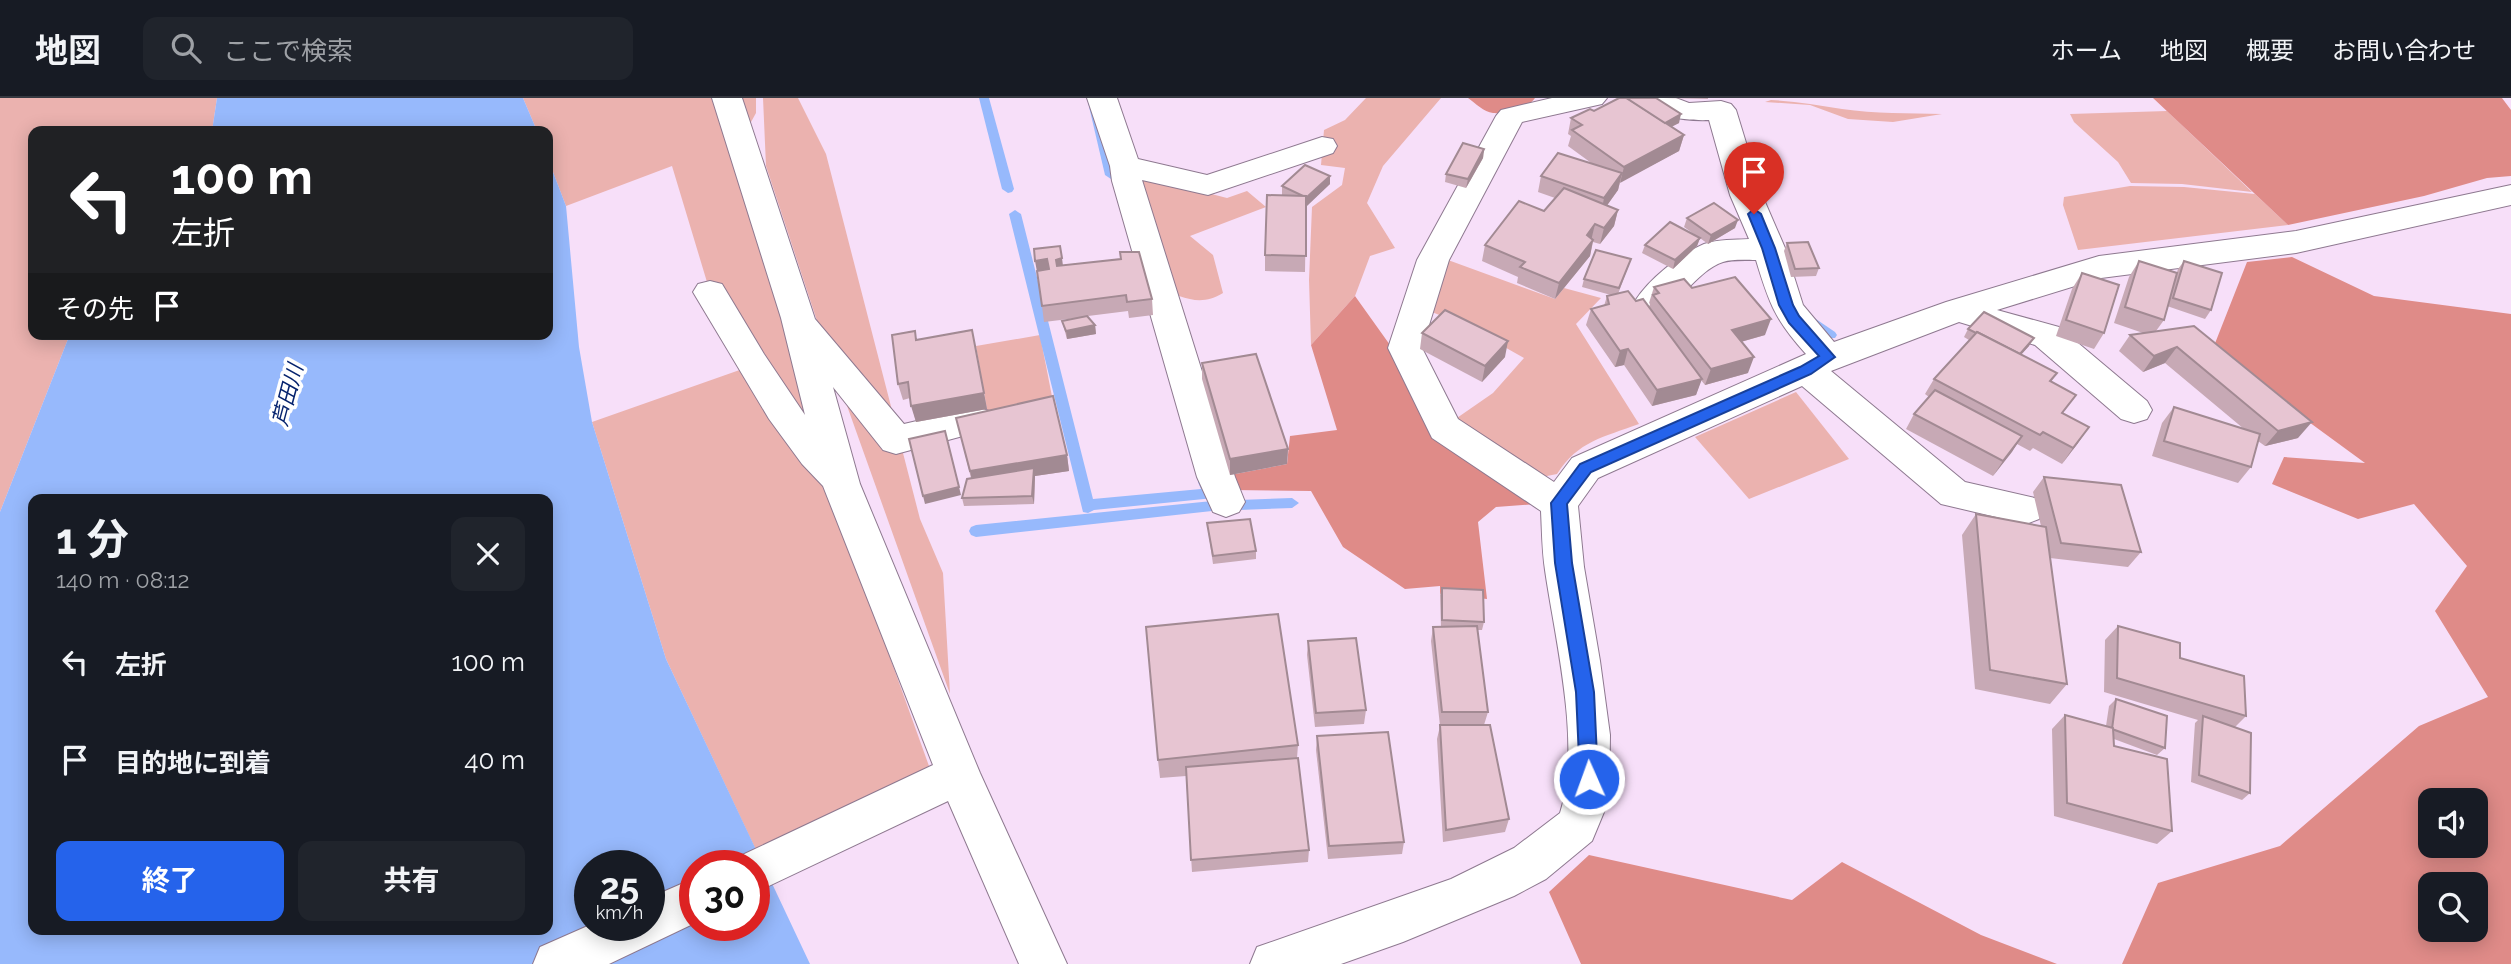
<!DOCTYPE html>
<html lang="ja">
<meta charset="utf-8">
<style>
:root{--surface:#171b24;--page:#20242c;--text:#f1f3f6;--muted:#9ea1a6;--line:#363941;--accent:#2563eb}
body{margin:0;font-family:Raleway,"Noto Sans JP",sans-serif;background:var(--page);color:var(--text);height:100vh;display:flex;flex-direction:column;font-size:26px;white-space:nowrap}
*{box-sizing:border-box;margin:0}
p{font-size:23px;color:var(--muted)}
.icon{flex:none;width:38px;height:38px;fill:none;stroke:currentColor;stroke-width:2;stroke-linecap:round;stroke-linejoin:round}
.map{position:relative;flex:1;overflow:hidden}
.drawer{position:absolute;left:28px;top:396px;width:525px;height:441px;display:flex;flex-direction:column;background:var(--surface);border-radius:14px;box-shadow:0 4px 18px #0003}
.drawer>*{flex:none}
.guide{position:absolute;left:28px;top:28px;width:525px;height:214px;border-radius:14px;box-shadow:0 4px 18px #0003;background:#202124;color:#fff;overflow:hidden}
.tools{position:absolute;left:2418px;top:690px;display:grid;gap:14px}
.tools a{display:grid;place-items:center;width:70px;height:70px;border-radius:14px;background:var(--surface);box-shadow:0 4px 18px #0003;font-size:35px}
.speed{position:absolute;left:574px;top:752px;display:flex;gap:14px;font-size:35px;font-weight:700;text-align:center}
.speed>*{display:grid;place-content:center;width:91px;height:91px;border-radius:50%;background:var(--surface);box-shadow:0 4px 18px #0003;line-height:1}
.speed small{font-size:18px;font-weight:400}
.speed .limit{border:10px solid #d22;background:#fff;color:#111}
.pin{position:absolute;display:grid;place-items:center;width:60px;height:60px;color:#fff;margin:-72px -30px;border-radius:50% 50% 50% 0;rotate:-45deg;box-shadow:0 0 7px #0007}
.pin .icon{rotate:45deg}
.me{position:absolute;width:77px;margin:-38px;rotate:358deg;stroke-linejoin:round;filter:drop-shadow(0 0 5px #0008)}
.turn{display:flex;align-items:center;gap:24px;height:147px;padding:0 28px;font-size:32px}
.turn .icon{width:91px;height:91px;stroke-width:2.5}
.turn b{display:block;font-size:49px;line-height:60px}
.then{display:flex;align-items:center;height:66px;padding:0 28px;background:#0003;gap:14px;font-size:26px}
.round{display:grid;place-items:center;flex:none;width:74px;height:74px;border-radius:14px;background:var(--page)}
.head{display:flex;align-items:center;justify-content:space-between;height:119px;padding:0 28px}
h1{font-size:42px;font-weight:700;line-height:52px}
.primary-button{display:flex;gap:14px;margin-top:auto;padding:14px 28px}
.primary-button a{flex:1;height:80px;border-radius:14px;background:var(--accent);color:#fff;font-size:28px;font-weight:700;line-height:80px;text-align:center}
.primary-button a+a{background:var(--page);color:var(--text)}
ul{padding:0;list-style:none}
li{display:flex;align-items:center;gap:21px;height:98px;padding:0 28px}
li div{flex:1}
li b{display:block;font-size:26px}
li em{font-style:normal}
header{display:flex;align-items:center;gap:42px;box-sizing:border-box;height:98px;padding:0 35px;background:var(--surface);border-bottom:2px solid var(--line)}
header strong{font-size:33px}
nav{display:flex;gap:38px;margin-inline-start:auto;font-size:24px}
.search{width:490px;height:63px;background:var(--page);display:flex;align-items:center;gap:18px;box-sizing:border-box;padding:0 24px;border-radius:14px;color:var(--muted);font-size:26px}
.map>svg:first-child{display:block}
.green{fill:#ebb2af}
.forest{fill:#df8b88;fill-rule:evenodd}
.water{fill:#97b9fc;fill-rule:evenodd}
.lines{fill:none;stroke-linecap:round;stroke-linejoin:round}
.stream{fill:#97b9fc;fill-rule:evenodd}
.minor-casing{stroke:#8e7990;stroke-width:2}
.minor{fill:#fff;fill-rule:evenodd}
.wall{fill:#c7a9b5}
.shaded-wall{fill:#a28a93}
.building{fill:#e7c5d2;stroke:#a28a93;stroke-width:2}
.route{fill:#2563eb;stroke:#184099;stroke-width:2}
.labels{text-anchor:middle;stroke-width:7;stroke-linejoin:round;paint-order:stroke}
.water-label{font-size:21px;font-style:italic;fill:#06236e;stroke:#fff}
</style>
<header>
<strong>地図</strong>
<div class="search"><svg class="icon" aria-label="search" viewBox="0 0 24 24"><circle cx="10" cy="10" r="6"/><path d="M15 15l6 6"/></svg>ここで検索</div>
<nav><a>ホーム</a><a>地図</a><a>概要</a><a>お問い合わせ</a></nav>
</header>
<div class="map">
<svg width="2511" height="866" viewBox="0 0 2511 866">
<rect width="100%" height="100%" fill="#f7dff9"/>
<g class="green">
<path d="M0 0H217L212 33H33V236H70L0 414Z"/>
<path d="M523 0H756V15L741 42 828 387 929 668 762 765 666 561 592 324 751 268 710 194 672 68 566 108 548 61V33H537Z"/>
<path d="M763 0H798L826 56 920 421 943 475 950 596 821 235 766 68Z"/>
<path d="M1366 0H1441L1383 68 1367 105 1395 150 1370 158 1355 198 1311 247 1309 182 1312 109 1342 87 1345 70 1321 67 1324 32 1345 22Z"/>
<path d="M1771 2C1795 3 1818 7 1842 11 1875 16 1909 15 1942 16L1893 24 1848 21 1810 7 1765 4Z"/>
<path d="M2167 13 2252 94 2182 86 2131 85 2118 64 2074 24 2070 16Z"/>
<path d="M1145 79 1227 100 1247 93 1266 109 1190 138 1213 157 1223 195C1208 204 1196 204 1179 198L1133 82Z"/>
<path d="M2130 88 2184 89 2255 96 2288 127 2078 152 2063 107 2064 99Z"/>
<path d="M1448 162 1555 201 1564 190 1601 200 1576 226 1639 326C1604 339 1578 343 1557 376L1532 381 1454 322 1493 295 1524 260 1469 229 1427 212Z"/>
<path d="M1040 237 1055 314 990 329 976 248Z"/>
<path d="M1796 294 1849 361 1749 401 1695 339Z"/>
</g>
<g class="forest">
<path d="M1468 0H1535C1528 11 1505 16 1493 15 1484 14 1475 5 1468 0Z"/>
<path d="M2153 0H2502L2511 12V78L2487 80 2424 98 2288 127Z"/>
<path d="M2292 159 2374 198 2511 216V866H2122L2158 785 2280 748 2419 628 2488 599 2435 513 2467 468 2414 406 2358 421 2272 386 2284 359 2365 365 2212 253 2247 164ZM2431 702H2476V747H2431ZM2431 786H2476V831H2431Z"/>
<path d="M1355 198 1395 254 1536 406 1496 409 1478 424 1487 501 1440 496V488L1405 491 1343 449 1311 393 1232 392 1230 377 1287 366 1290 338 1337 332 1311 247Z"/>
<path d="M1589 757 1792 802 1842 764 1981 837 2057 866H1581L1549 794Z"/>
</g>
<g class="water">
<path d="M217 0H523L537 33H212Z"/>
<path d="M548 61 566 108 579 249 592 324 666 561 810 866H0V414L70 236H548ZM33 401H548V831H33ZM590 768H649V828H590ZM695 768H754V828H695Z"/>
</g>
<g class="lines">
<g class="stream">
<path d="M979 0H989L1014 91 1012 94 1008 95 1002 91Z"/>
<path d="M1087 0H1097L1117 77 1115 79 1111 81 1105 77Z"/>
<path d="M1015 112 1021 116 1093 401 1201 391 1198 384 1205 379 1210 380 1216 396 1214 400 1094 412 1088 415 1083 414 1009 116Z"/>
<path d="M1807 215 1835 234 1837 237 1835 240H1827L1803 222 1801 219 1803 216Z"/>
<path d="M1292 400 1299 405 1292 410 1212 413 976 439 971 437 969 433 971 429 976 427 1212 403Z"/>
</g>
<defs>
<g id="minor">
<path d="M712 0H742L815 221 904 326 976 309 989 313 994 322 989 331 896 356 883 352 833 289 860 386 980 675 1067 866H1019L948 703 754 795V768H734L738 759 933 667 823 388 802 366 769 321 693 194 698 186 710 183 722 186 764 256 805 317 781 220Z"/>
<path d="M1087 0H1117L1138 61 1207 77 1322 39 1333 41 1337 48 1333 55 1208 97 1142 82 1235 379 1245 404 1239 414 1226 419 1213 414 1197 379 1112 83 1110 68Z"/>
<path d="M1552 0H1607L1602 6 1522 24 1449 162 1422 250 1458 321 1554 384 1572 360 1806 256C1775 222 1769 205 1756 162 1746 162 1732 161 1723 164 1692 174 1675 221 1640 211L1635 203C1649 181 1680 156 1704 146 1718 141 1735 142 1749 141L1730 97 1709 22C1688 23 1647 19 1634 0H1676L1689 5 1721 3 1731 6 1736 12 1762 97 1785 150 1803 207 1834 244 1946 204 2099 158 2296 133 2511 87V107L2296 155 2101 180 1997 212 2059 229 2147 303 2152 312 2147 321 2134 325 2121 321 2035 247 1959 224 1831 273 1965 384 2039 401 2045 411 2039 421 2026 426 1941 406 1802 288 1598 380 1578 408 1584 469 1600 563 1610 637 1609 702 1592 743 1546 781 1514 798 1403 844 1341 866H1250L1257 849 1451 781 1514 750 1560 715C1582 647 1555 542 1545 472 1542 452 1542 433 1541 413L1432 340 1388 250 1417 162 1496 18 1501 12Z"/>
<path d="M695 780V825L609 866H533L540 849 590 827 649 828V800Z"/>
</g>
</defs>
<use href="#minor" class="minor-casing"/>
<use href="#minor" class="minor"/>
</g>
<g class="wall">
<path d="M1663 0H1708V1Z"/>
<path d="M1594 13 1679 25 1671 29 1684 37 1679 53 1620 84 1618 92 1607 107 1618 112 1614 128 1600 146 1593 144 1590 158 1555 201 1517 185 1518 179 1482 163 1485 147 1544 113 1555 100 1538 94 1541 78 1594 67 1568 48 1571 38 1568 36 1571 20Z"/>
<path d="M1484 51 1483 60 1466 90 1445 84 1446 76Z"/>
<path d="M1330 78V86L1306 108 1305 174 1265 173V157L1282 97V88Z"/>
<path d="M1687 120 1735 130 1708 146 1700 140 1697 148 1673 171 1642 155 1645 147 1698 139 1684 129Z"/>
<path d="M1787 145 1819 170 1816 178 1791 179 1784 153Z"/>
<path d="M1120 154 1152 201 1153 217 1129 220 1128 213 1088 218 1095 227 1096 236 1067 241 1062 223 1077 220 1044 224 1042 208 1063 167 1120 161Z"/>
<path d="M1631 161 1618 196 1649 209 1650 206 1649 205 1654 189 1692 190 1765 237 1741 244 1748 275 1705 287 1701 282 1696 297 1652 308 1624 267 1615 269 1586 227 1591 211 1604 208 1607 198 1611 197 1582 189 1584 181Z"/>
<path d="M2139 163 2173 186 2178 171 2184 163 2211 212 2205 221 2167 208 2164 222 2156 233 2298 340 2265 348 2258 343 2251 369 2238 385 2152 358 2162 325 2174 309 2244 331 2165 265 2143 274 2119 253 2130 237 2143 235 2114 225 2129 179Z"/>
<path d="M2082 175 2104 235 2094 251 2056 238 2072 191Z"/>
<path d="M1968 231 2029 248 2021 257 2057 275 2051 284 2064 316 2078 345 2062 366 2033 350 2030 353 2017 346 1993 378 1906 331 1914 316 1929 299 1925 296 1934 281 1969 242 1964 239Z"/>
<path d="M972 232 987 311 916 324 910 300 903 302 898 286 917 242Z"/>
<path d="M1422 235 1505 259 1482 284 1420 251Z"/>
<path d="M1202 265 1288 351 1287 366 1230 377 1202 281Z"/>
<path d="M956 320 1067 357 1069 373 1035 378 1034 406 964 408 962 400 971 380Z"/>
<path d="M2044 379 2141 454 2128 469 2050 460 2067 586 2050 606 1975 591 1962 437 1976 416 2041 428 2033 394Z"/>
<path d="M1207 425 1256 453V461L1213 466Z"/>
<path d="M1442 490 1484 524 1482 532H1477L1488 614 1484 627 1509 721 1505 734 1443 744 1437 641 1440 628 1431 543 1433 529H1441L1440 497Z"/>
<path d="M2118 528 2180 560 2246 618 2235 629 2250 695 2242 702 2191 684 2195 625 2198 622 2104 594 2105 542Z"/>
<path d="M1308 543 1366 612 1364 626 1315 629 1307 557Z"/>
<path d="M2116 601 2165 650 2157 657 2114 641V648L2172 733 2157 746 2054 718 2052 631 2065 617 2106 628 2109 608Z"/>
<path d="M1317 638 1404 744 1402 756 1328 761 1316 652Z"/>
<path d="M1298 647 1297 660 1309 752 1308 764 1192 774 1186 678 1160 680 1158 662Z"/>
</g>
<g class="shaded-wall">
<path d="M1681 16 1679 25 1661 34 1663 26Z"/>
<path d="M1684 37 1679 53 1620 85 1624 69Z"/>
<path d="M1484 51 1483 60 1466 90 1468 81Z"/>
<path d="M1622 75 1618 92 1601 116 1604 100Z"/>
<path d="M1330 78V86L1307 108V99Z"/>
<path d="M1618 112 1614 128 1600 146 1604 130Z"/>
<path d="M1738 122 1735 130 1708 146 1711 137Z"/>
<path d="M1595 126 1591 143 1587 137Z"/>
<path d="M1700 140 1697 148 1673 171 1675 162Z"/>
<path d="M1593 142 1590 158 1555 201 1559 185Z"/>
<path d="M1062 160 1064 176 1058 178 1056 162Z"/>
<path d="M1047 161 1050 177 1038 179 1035 163Z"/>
<path d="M1771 221 1765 237 1726 248 1732 232Z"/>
<path d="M1095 227 1096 236 1067 241 1066 233Z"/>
<path d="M972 232 987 311 916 324 911 308Z"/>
<path d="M2034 240 2029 248 2013 265 2019 257Z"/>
<path d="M1508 243 1505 259 1482 284 1485 268Z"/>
<path d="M2177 249 2165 265 2143 274 2154 258Z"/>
<path d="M1628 251 1624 267 1615 269 1620 253Z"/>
<path d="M1754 259 1748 275 1705 287 1711 271Z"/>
<path d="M1702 281 1696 297 1652 308 1657 292Z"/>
<path d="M2312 324 2298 340 2265 348 2278 333Z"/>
<path d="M2089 329 2078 345 2062 366 2073 350Z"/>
<path d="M945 333 961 397 925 406 923 398Z"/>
<path d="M2022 338 2012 354 1993 378 2003 363Z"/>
<path d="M1288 351 1287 366 1230 377V361Z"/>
<path d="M1067 357 1069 373 1035 378 1034 406 1032 398 973 388 970 373Z"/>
</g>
<g class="building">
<path d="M1619 0H1627L1684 37 1624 69 1572 32 1582 27 1571 20 1590 11 1594 13Z"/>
<path d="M1630 0H1656L1681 16 1665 25 1628 1Z"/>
<path d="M1463 45 1484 51 1468 81 1446 76Z"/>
<path d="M1558 55 1622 75 1604 100 1541 78Z"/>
<path d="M1305 67 1330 78 1307 99 1306 98H1303L1282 88Z"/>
<path d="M1564 90 1618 112 1604 130 1595 126 1587 137 1593 142 1559 185 1520 169 1525 164 1485 147 1519 103 1544 113Z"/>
<path d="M1267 97 1306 98V158L1265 157Z"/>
<path d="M1714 105 1738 122 1711 137 1687 120Z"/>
<path d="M1670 124 1700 140 1675 162 1645 147Z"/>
<path d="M1808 144 1819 170 1795 171 1787 145Z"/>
<path d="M1060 148 1062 160 1056 162 1057 168 1121 161 1120 154H1139L1152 201 1127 204 1126 197 1042 208 1037 173 1049 171 1047 161 1035 163 1034 151Z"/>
<path d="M1596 152 1631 161 1619 190 1584 181Z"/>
<path d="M2139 163 2177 175 2164 222 2125 209Z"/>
<path d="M2184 163 2222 175 2211 212 2173 200Z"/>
<path d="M2082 175 2119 187 2104 235 2066 222Z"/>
<path d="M1735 179 1771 221 1732 232 1754 259 1711 271 1653 197 1659 195 1654 189 1684 181 1692 190Z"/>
<path d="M1628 193 1636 203 1643 201 1702 281 1657 292 1628 251 1620 253 1591 211 1609 206 1607 198Z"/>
<path d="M1445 212 1508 243 1485 268 1422 235Z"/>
<path d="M1984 214 2034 240 2020 256 1977 234 1976 235 1968 231Z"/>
<path d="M1087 218 1095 227 1066 233 1062 223Z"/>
<path d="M2194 228 2312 324 2278 333 2177 249 2154 258 2130 237Z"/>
<path d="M972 232 984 295 911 308 908 284 898 286 892 237 915 233 916 242Z"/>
<path d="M1977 234 2057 275 2050 283 2076 297 2062 315 2089 329 2073 350 2043 334 2040 337 1934 281Z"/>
<path d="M1256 256 1288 351 1230 361 1202 265Z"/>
<path d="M1935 292 2022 338 2003 363 1914 316Z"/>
<path d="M1053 298 1067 357 970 373 956 320Z"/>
<path d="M2174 309 2260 336 2251 369 2164 343Z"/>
<path d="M945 333 959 389 923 398 909 341Z"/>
<path d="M1034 370 1032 398 962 400 967 381Z"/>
<path d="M2044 379 2121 387 2141 454 2061 445Z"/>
<path d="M1976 416 2046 429 2067 586 1990 572Z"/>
<path d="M1250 421 1256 453 1213 458 1207 425Z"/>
<path d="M1442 490 1483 492 1484 524 1442 522Z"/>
<path d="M1278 516 1298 647 1158 662 1146 529Z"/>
<path d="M1477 528 1488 614H1442L1433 529Z"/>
<path d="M2118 528 2180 545V560L2244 578 2246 618 2117 580Z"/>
<path d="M1356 540 1366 612 1316 615 1308 543Z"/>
<path d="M2116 601 2167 618 2165 650 2112 631Z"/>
<path d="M2065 617 2113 630 2114 648 2167 661 2172 733 2067 705Z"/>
<path d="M2203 618 2251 635 2250 695 2199 677Z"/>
<path d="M1440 627H1490L1509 721 1446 732Z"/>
<path d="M1388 634 1404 744 1329 748 1317 638Z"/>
<path d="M1298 660 1309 752 1191 762 1186 669Z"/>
</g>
<path class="route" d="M1754 111 1761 116 1775 150 1793 207 1799 218 1835 259 1811 276 1591 374 1567 406 1572 465 1594 594 1598 681 1595 687 1589 689 1582 687 1580 681 1576 594 1555 465 1551 405 1554 401 1580 366 1800 269 1819 258 1789 225 1779 207 1762 150 1748 116Z"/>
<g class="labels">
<g class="water-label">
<text transform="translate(288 297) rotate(-75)" y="7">芦田川</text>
</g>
</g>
</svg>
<div class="tools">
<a><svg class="icon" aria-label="sound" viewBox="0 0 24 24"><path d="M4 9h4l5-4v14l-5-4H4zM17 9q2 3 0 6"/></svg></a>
<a><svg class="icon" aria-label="search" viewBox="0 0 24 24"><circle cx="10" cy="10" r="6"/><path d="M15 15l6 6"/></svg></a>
</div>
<div class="speed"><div>25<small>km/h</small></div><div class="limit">30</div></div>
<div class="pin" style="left:1754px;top:116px;background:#d93025"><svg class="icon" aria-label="arrive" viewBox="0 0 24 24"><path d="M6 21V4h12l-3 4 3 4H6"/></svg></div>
<svg class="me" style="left:1589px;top:681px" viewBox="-20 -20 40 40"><circle r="17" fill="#2563eb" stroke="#fff" stroke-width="3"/><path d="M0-11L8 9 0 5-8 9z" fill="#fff"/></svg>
<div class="guide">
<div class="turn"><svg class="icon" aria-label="left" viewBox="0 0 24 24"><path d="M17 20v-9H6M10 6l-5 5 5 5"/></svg><div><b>100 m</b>左折</div></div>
<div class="then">その先<svg class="icon" aria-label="arrive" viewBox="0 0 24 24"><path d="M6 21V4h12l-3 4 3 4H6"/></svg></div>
</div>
<section class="drawer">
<div class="head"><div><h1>1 分</h1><p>140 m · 08:12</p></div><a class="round"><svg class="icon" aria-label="close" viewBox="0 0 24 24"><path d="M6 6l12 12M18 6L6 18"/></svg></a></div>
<ul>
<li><svg class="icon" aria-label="left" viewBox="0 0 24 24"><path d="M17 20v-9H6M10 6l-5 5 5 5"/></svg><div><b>左折</b></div><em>100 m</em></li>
<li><svg class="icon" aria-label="arrive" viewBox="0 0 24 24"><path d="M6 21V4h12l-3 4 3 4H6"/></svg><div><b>目的地に到着</b></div><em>40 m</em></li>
</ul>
<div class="primary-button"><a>終了</a><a>共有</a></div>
</section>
</div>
